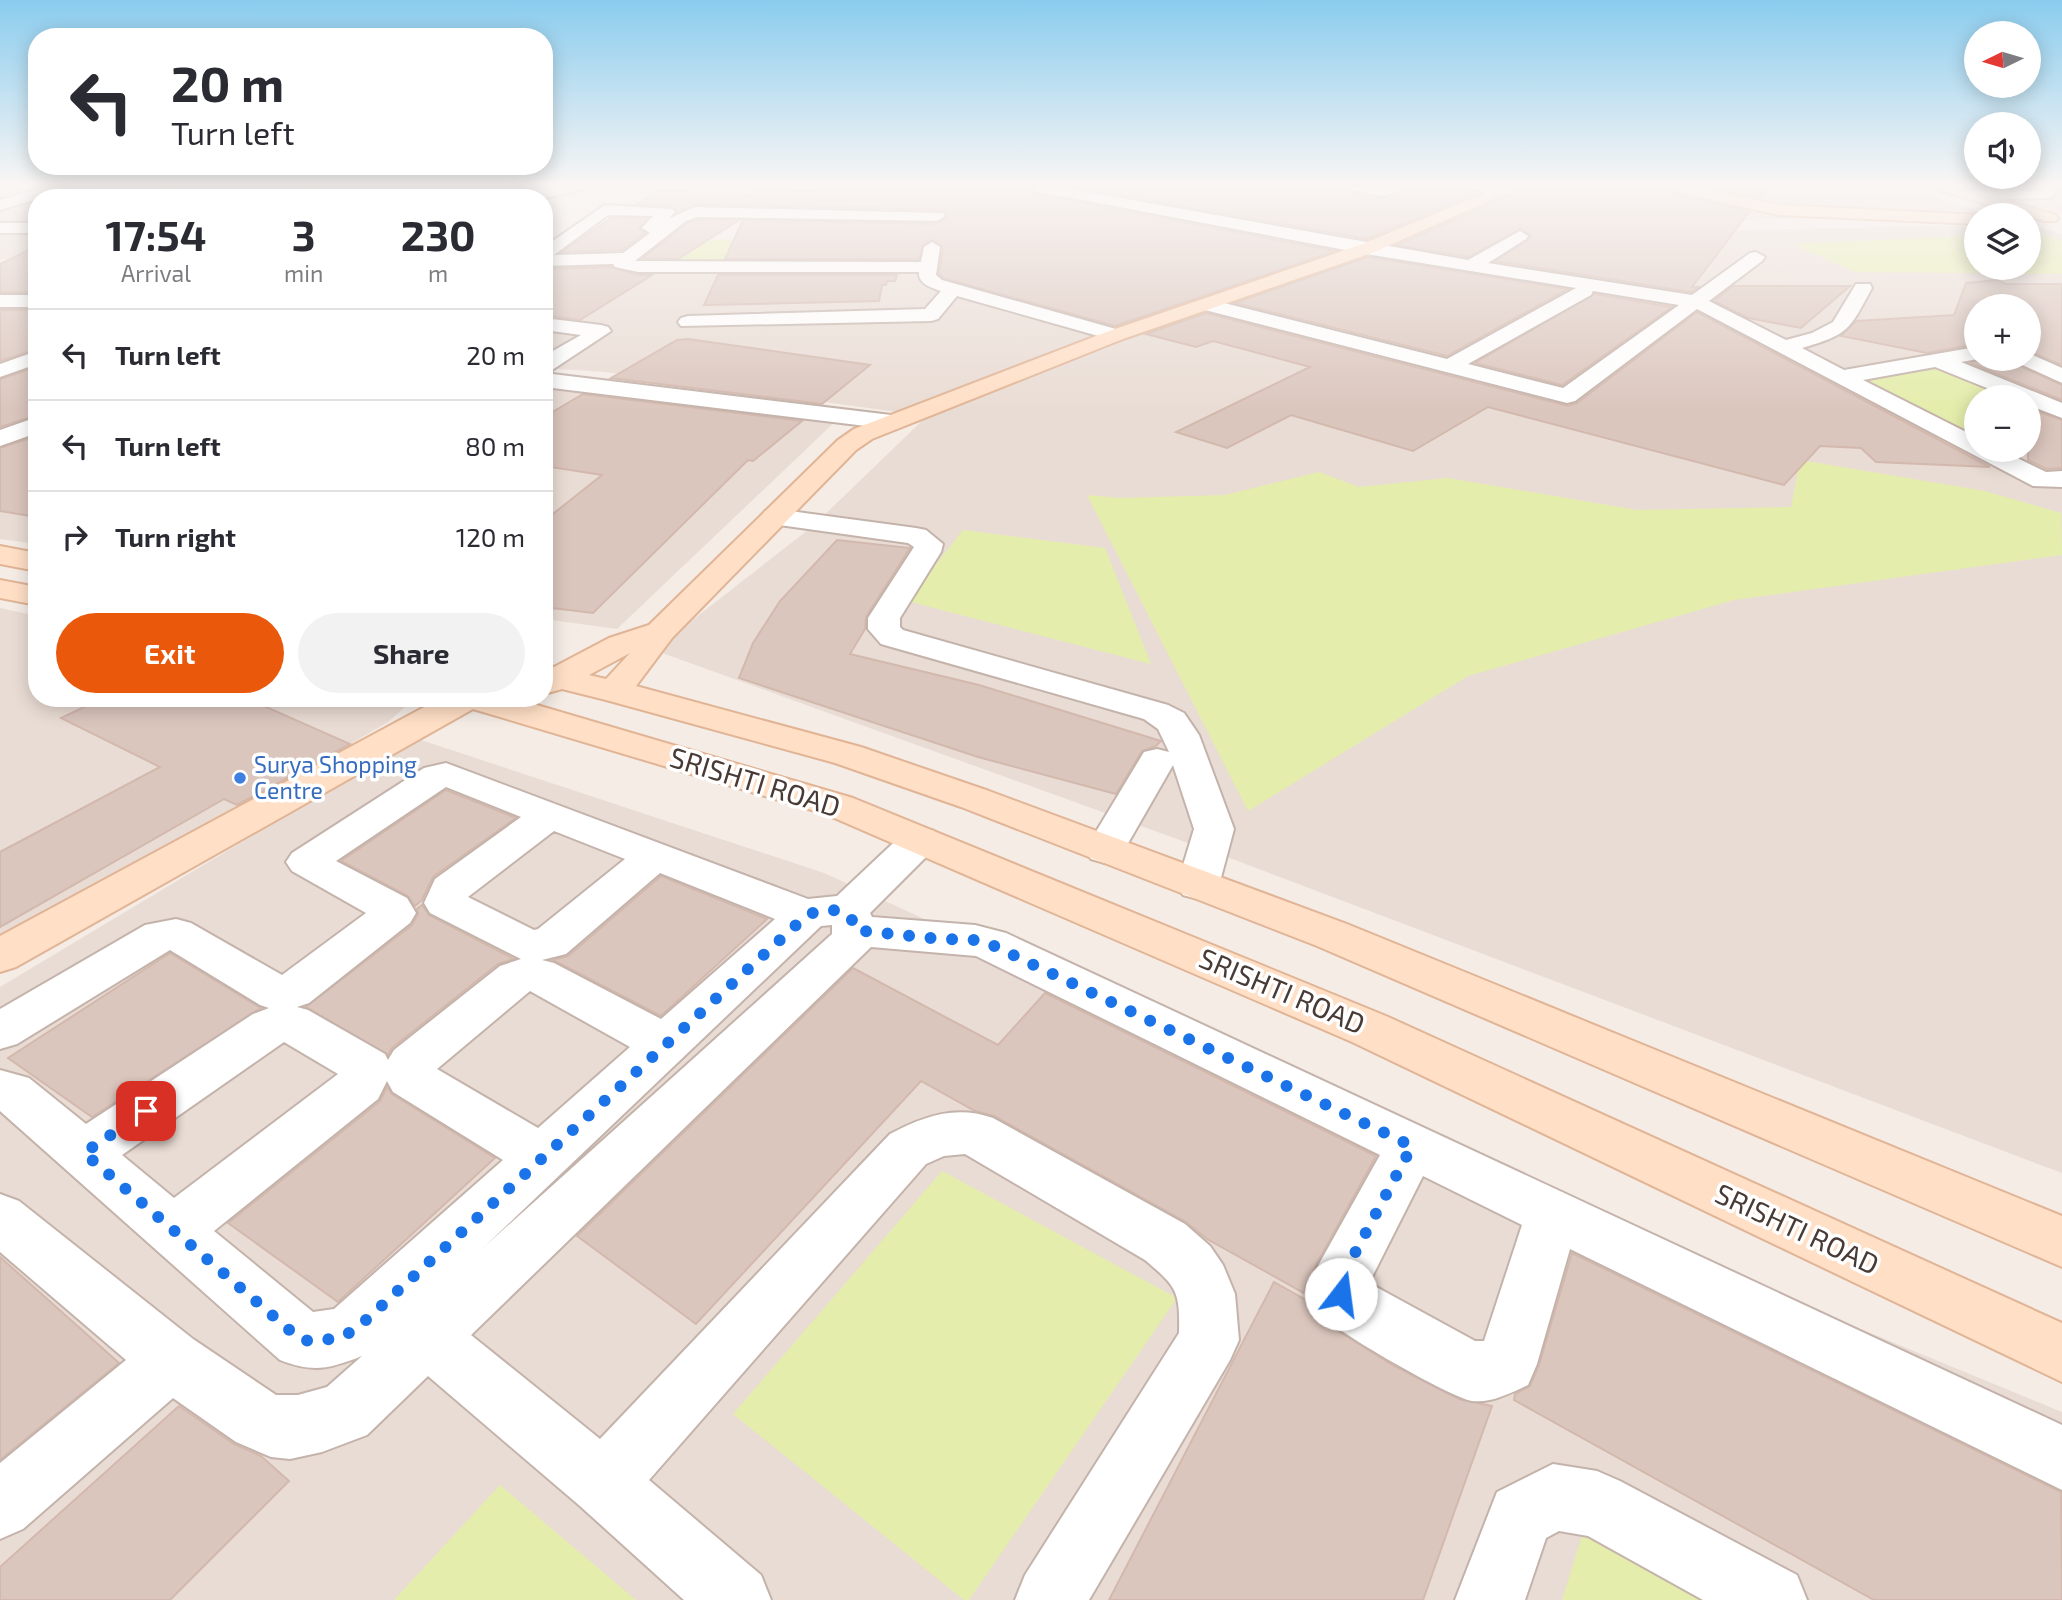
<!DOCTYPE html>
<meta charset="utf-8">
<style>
:root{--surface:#fff;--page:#f2f2f3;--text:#2b2b33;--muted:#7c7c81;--line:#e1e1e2;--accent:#ea580c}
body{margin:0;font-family:"Exo 2",sans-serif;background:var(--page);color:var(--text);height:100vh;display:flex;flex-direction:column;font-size:26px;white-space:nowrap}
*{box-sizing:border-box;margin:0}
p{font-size:23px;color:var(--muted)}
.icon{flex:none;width:38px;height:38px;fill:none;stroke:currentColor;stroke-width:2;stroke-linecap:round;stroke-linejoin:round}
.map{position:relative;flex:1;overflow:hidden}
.sheet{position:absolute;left:28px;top:189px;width:525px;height:518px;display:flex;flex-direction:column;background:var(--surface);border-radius:28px;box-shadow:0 4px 18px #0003}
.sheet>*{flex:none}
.top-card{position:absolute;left:28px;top:28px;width:525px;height:147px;border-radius:28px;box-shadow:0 4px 18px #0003;background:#fff;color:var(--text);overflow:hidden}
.needle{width:46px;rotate:265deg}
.buttons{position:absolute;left:1964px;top:21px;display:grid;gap:14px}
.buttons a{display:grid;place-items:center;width:77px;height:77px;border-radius:50%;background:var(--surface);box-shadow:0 4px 18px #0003;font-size:35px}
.pin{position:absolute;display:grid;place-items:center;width:60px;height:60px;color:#fff;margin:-30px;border-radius:14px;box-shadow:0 4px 10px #0006}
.me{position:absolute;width:77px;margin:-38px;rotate:15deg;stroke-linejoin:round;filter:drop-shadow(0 0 5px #0008)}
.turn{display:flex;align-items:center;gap:24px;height:147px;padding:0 28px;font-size:32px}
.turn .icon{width:91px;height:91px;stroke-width:2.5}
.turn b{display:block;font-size:49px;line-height:60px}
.eta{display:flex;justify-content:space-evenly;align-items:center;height:119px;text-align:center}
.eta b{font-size:42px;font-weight:700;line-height:49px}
.action{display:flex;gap:14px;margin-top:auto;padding:14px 28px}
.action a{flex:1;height:80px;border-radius:42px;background:var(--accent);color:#fff;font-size:28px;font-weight:700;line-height:80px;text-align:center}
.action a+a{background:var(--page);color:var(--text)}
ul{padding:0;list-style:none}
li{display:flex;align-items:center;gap:21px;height:91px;padding:0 28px;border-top:2px solid var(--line)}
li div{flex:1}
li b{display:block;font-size:26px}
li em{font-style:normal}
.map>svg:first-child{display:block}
.residential{fill:#e9dcd4;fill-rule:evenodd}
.green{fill:#e4edab}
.building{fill:#dbc6bd;stroke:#d3b8ad;stroke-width:2}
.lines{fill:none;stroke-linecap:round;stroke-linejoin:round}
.street-casing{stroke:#c4b3ab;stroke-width:4}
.secondary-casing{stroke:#e0b495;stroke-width:4}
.street{fill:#fff;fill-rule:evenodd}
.secondary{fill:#ffdfc6;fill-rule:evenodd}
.route{stroke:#1a73e8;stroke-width:12;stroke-dasharray:0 21.6}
.shop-dot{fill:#3f7fe0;stroke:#fff;stroke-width:2.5}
.labels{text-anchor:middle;stroke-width:7;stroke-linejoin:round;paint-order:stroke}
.shop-label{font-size:23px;fill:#366cbe;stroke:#fff;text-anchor:start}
.near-street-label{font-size:28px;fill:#483a35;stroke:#fff}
</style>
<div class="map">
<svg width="2062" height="1600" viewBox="0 0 2062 1600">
<rect width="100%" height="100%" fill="#f5ece6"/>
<g class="residential">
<path d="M0 187H510L499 198H37V258L0 259Z"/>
<path d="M871 187H1903L1990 215 951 235 936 197Z"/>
<path d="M1966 187H2062V215L2048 210Z"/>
<path d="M1976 225V268H2028V225L2062 234V1173L1235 860 654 650 813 526 927 416 605 372 544 368V256ZM1976 306H2028V359H1976ZM1976 397H2028V450H1976Z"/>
<path d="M37 363V544L0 539V378Z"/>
<path d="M544 378 840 417 617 629 544 619Z"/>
<path d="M0 608 37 616V698L414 699 388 722 0 948Z"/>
<path d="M415 738 824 873 1448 1159 2062 1412V1600H0V987Z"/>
</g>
<g class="green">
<path d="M323 187 286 198H198L217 191 263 192Z"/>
<path d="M2028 232H2039L2062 241V274L1855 272 1793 244 1976 235V268H2028Z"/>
<path d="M813 239 807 263 643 260 665 240Z"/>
<path d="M1939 368 2006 397H1976V430L1956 431 1855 379Z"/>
<path d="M1800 460 1985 491 2061 513 2062 555 1734 600 1468 676 1248 811 1087 495 1121 498 1225 495 1319 472 1359 487 1448 478 1637 510 1791 507Z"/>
<path d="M963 530 1105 548 1151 664 907 601Z"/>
<path d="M942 1171 1177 1298 969 1600H964L733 1414Z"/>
<path d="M500 1485 636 1600H394Z"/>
<path d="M1586 1523 1714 1600H1562Z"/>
</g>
<g class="building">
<path d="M817 187H1025L1035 194 1335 251 1115 326 943 278 939 274 943 247 933 240 923 245 919 259H725L743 220 937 224 948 217 943 210 695 204 678 212 672 206 636 204 661 191 755 195 757 190 817 191Z"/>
<path d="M1075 187H1346L1350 193 1384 199 1411 187H1467L1477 193 1367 239Z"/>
<path d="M1522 187H1664L1673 194 1750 211 1692 287H1699L1691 292 1495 261 1528 240 1531 235 1521 229 1468 257 1397 245 1510 195Z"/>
<path d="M1708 187H1769L1760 198Z"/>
<path d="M611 218H647L639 228 645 233 622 250 562 252Z"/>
<path d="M697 220H739L678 259 643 258 687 223Z"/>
<path d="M37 246V292H0V264Z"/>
<path d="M1368 257 1568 289 1447 356 1235 303Z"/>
<path d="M612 267 637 275H652L580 320 544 315V269Z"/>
<path d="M718 275H897L895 281H887L886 285H882L879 301 704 305Z"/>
<path d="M1997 280 2006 284H2062V365L2028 351V306H1976V344L1927 353 1841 336 1856 321 1954 315 1966 283Z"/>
<path d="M1733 286H1850L1801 328 1748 318 1714 301Z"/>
<path d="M1594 294 1672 307 1562 385 1475 363Z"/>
<path d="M0 310H37V349L0 361Z"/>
<path d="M1697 312 1990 467 1876 462 1861 448 1820 446 1784 485 1488 407 1413 451 1291 415 1227 448 1176 432 1310 367 1213 341 1196 347 1146 334 1206 313 1568 406 1577 403Z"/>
<path d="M688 339 870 365 822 404 611 378 677 340Z"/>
<path d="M1981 359H2011L2017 365 2062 385V400L1970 363Z"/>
<path d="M37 367V415L0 427V379Z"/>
<path d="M583 394 802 421 753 461 748 460 593 613 544 607V521L602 475 544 466V417Z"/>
<path d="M2028 408 2062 420V468L2047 469 2028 460Z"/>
<path d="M37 436V517L0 511V448Z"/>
<path d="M837 540 910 548 866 617 865 629 850 654 979 685 1161 741 1156 746 1142 751 1116 794 978 757 739 678 753 643 780 601Z"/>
<path d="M103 698H246L350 744 237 805 224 799 0 927V852L160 767 61 718Z"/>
<path d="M446 790 516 818 433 877 422 900 415 906 408 896 341 861Z"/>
<path d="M661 876 767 919 661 1016 553 960 568 956Z"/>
<path d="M422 905 429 915 514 959 498 964 392 1048 388 1055 306 1007 412 925 418 914 417 909Z"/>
<path d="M170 953 261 1008 92 1117 8 1058Z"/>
<path d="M853 968 998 1045 1045 993 1376 1156 1317 1263 1304 1293 1207 1239 1186 1222 994 1116 975 1111 921 1081 696 1324 577 1236Z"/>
<path d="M387 1087 392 1094 495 1158 338 1302 228 1223 380 1101Z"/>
<path d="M1572 1253 2061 1492 2062 1600H1874L1514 1400 1515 1394 1530 1386 1539 1365Z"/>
<path d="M0 1257 119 1363 0 1460Z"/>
<path d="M1274 1282 1313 1304 1320 1316 1329 1325 1392 1365 1459 1399 1492 1406 1423 1600H1109Z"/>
<path d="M179 1406 234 1444 261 1456 289 1481 170 1600H0V1567Z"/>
</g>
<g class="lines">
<defs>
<g id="street">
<path d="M46 187H69L67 190 0 210V200Z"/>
<path d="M101 187 184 190 191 194 188 198H92L88 194Z"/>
<path d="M554 187H584L582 190 544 198H489L496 194Z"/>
<path d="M1028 187H1059L1468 260 1520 231 1528 236 1526 239 1488 263 1692 295 1750 253 1756 252 1765 257 1762 261 1709 301 1786 340 1812 333 1833 322 1856 284H1870L1872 288C1849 330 1850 334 1802 348L1844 370 1976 347V359H1978L1961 362 2062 403V418L2028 405V397H2009L1935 367 1863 380 1976 437V450H2001L2046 472 2062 471V487L2033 486 1697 309 1575 401 1567 403 1201 309 1198 305 1208 299 1447 359 1576 288 1366 254 1035 191ZM1593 291 1679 305 1563 388 1468 364 1591 295Z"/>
<path d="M1348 187H1409L1384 196 1350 190Z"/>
<path d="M1470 187H1508L1513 191C1504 198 1480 194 1470 187Z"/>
<path d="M2036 187 2057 189 2053 197 2048 198 1971 199 1964 195 1971 191 2038 190Z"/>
<path d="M605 205 672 209 675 212 668 219 695 207 943 213 945 216 937 221 697 217 686 221 635 261 921 262 924 247 932 242 940 247 936 275 942 280 1123 331 1126 335 1123 339 1116 341 957 296 938 319 931 321 681 326 678 322 681 318 688 316 925 309 941 291C932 288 918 284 919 272H638L615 267 613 264 544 266V247ZM608 215 653 216 642 228 650 233 623 253 554 255Z"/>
<rect x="0" y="223" width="37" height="10"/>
<rect x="0" y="295" width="37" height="12"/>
<path d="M544 318 601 325 608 327 611 331 552 370 544 371V356L581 335 544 330Z"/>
<path d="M37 351V364L0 377V364Z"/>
<path d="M2028 353 2062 368V383L2018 363 2014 359H2028Z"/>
<path d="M544 373 891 415 899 417 903 422 899 427 891 429 544 387Z"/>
<path d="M37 417V433L0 446V430Z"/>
<path d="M775 509 916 528 926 530 943 544 941 552 900 618V627L903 630 1168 705 1184 713 1199 735 1234 829 1219 885 1213 895 1198 899 1183 895 1177 885 1194 829 1173 765 1119 859 1105 863 1091 859 1085 850 1144 752 1157 749 1169 752 1158 729 1144 719 881 644 868 629V618L914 547 908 543 765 523 761 517 765 511Z"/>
<path d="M446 763 808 899 837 896 906 831 920 827 934 831 940 840 934 849 870 913 872 917 975 925 1006 933 2062 1425V1490L1570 1249 1537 1364 1528 1385C1510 1393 1492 1403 1472 1401 1452 1398 1332 1330 1322 1315 1309 1295 1310 1285 1319 1264L1380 1155 976 956 871 947 471 1335 600 1439 890 1134C924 1116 956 1105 993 1118L1185 1224 1210 1246 1223 1265 1235 1294 1239 1340 1230 1360 1089 1600H1015L1025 1575 1179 1333C1180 1291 1177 1287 1145 1260L965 1154 944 1156 926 1164 649 1480 761 1575 771 1600H684L580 1506 428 1376 367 1435 322 1452 290 1459 271 1457 236 1442 173 1398 23 1529 0 1539V1463L126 1360 0 1252V1194L19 1201 193 1339 276 1395H298L327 1387 362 1356C329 1369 313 1373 280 1360L0 1111V1070L29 1078 86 1124 253 1014 269 1008 260 1005 170 950 17 1044 0 1049V1009L145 925 176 919 191 923 282 975 366 913 292 871 286 862 292 853 424 768ZM446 787 521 817 435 879 424 903 430 913 521 959 500 966 394 1050 388 1060 385 1054 308 1010 297 1007 309 1003 410 923 416 913 407 898 336 861ZM554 831 625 859 538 929 534 930 468 897ZM660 873 775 919 661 1019 554 963 542 960 566 954ZM832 925V934L484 1247 821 926ZM530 991 630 1047 538 1128 437 1069ZM284 1042 338 1074 174 1198 122 1155ZM387 1081 393 1092 503 1160 334 1309 313 1312 214 1231 378 1099ZM1423 1176 1522 1225 1484 1341H1475L1369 1283Z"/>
<path d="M1553 1464 1597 1471 1620 1481 1797 1575 1807 1600H1703L1588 1536 1559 1531 1546 1538 1525 1600H1455L1497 1492Z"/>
</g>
<g id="secondary">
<path d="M1500 187H1520L1372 253 1123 339 872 439 856 450 672 638 636 686 861 747 989 791 1347 924 2062 1216V1267L1317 946 961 807 835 763 606 700 562 689 544 694V665L554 667 609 638 649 625 838 440 854 429 1109 331 1360 245ZM630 653 606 679 589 675Z"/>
<path d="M1667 187H1695L1779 205 1980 215H1976V224L1779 215 1674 191Z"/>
<path d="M1936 187H1960L2056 215 2058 218 2056 221H2044L1938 190Z"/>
<path d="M0 546 37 553V571L0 564Z"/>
<path d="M0 580 37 587V605L0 598Z"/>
<path d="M441 698H513L853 798 1386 1016 2062 1323V1382L1352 1042 825 814 473 709 16 967 0 972V936Z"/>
</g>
</defs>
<use href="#street" class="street-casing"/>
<use href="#secondary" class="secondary-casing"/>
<use href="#street" class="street"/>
<use href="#secondary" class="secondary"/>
</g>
<linearGradient id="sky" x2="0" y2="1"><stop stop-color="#8accee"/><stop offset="0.45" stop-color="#faf6f4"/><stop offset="1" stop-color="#faf6f4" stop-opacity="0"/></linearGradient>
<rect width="2062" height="411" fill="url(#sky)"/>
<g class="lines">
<path class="route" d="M146 1111 84 1153 301 1340C321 1342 335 1339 354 1331L807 915C822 909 836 907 851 917L855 930 940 939 975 940 990 944 1412 1146 1339 1283 1341 1294"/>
</g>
<circle class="shop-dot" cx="240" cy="778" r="7"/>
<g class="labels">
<g class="shop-label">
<text x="254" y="773">Surya Shopping<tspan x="254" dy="26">Centre</tspan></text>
</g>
<g class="near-street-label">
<text transform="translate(755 782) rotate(17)" y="10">SRISHTI ROAD</text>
<text transform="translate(1282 991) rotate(23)" y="10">SRISHTI ROAD</text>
<text transform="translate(1797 1229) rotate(25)" y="10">SRISHTI ROAD</text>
</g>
</g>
</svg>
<div class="buttons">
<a><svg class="needle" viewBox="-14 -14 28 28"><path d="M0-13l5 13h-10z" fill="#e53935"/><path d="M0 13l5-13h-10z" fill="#7c7c81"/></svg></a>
<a><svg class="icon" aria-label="sound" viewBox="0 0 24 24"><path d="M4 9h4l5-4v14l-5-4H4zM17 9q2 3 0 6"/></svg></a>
<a><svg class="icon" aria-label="layers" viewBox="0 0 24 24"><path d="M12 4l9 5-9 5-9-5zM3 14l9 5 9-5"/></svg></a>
<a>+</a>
<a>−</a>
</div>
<div class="pin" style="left:146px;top:1111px;background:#d93025"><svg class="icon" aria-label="arrive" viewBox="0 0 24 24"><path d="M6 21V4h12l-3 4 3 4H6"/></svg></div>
<svg class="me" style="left:1341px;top:1294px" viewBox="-20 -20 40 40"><circle r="19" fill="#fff"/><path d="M0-13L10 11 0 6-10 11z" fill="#1a73e8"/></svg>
<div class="top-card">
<div class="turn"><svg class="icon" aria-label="left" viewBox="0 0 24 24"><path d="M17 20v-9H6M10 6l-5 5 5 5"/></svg><div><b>20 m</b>Turn left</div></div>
</div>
<section class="sheet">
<div class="eta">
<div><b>17:54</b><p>Arrival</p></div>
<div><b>3</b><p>min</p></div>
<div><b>230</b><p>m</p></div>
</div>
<ul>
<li><svg class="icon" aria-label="left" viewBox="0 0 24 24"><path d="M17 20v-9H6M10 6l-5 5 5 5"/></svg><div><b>Turn left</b></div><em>20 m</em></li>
<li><svg class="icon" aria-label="left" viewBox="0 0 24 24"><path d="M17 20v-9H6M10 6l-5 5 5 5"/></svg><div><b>Turn left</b></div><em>80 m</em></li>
<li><svg class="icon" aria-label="right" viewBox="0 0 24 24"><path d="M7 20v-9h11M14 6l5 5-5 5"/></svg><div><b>Turn right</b></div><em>120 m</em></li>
</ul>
<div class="action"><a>Exit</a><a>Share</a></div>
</section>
</div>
